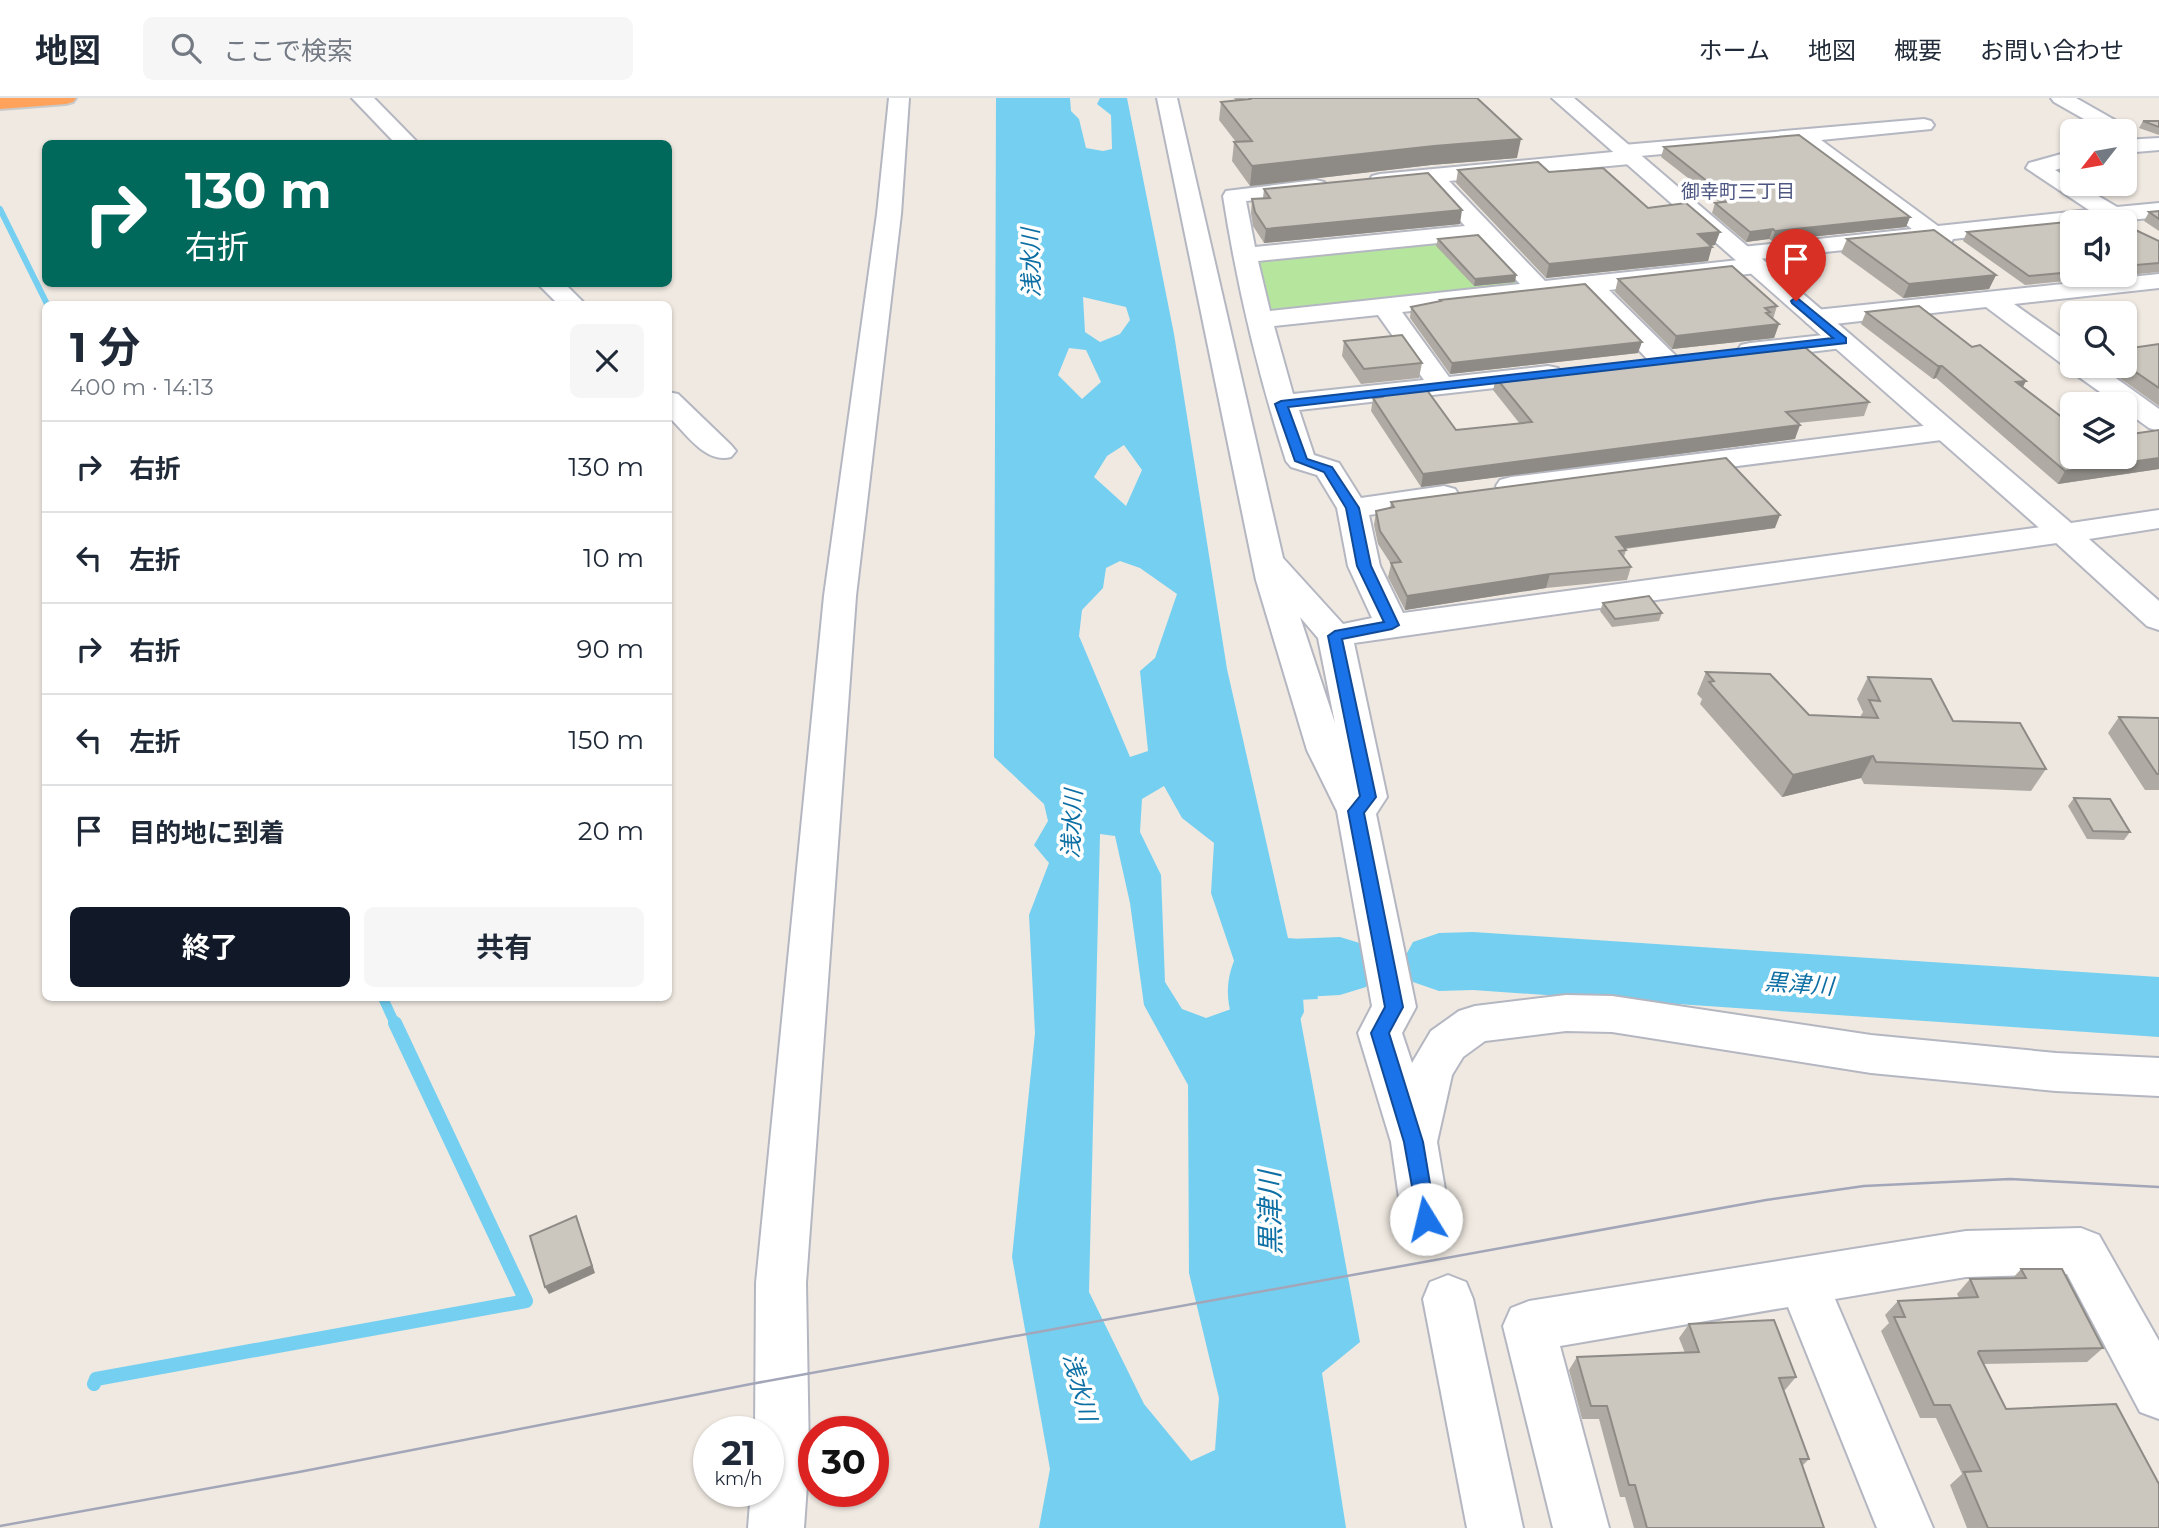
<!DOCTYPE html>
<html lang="ja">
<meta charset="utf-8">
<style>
:root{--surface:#fff;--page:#f6f6f7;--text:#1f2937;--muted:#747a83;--line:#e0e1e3;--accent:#111827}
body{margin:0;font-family:Montserrat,"Noto Sans JP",sans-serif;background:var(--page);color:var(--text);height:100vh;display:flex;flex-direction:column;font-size:26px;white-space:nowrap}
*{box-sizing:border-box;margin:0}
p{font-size:23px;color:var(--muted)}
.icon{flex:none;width:38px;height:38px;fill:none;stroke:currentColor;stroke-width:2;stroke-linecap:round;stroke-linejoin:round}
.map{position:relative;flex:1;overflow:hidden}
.side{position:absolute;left:42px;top:203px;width:630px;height:700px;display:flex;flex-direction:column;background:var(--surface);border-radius:10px;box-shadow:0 2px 5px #0004}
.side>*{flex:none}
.banner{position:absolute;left:42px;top:42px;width:630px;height:147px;border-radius:10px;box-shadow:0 2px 5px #0004;background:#00695c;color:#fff;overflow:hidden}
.needle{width:46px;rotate:239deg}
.buttons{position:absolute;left:2060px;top:21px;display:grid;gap:14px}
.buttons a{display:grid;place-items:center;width:77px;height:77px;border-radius:10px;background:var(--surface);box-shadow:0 2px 5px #0004;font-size:35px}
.speed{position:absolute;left:693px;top:1318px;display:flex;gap:14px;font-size:35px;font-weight:700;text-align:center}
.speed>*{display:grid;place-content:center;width:91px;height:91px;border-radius:50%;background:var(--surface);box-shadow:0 2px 5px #0004;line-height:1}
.speed small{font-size:18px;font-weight:400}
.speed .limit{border:10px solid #d22;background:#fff;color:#111}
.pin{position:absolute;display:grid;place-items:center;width:60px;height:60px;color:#fff;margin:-72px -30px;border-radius:50% 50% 50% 0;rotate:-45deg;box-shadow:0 0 7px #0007}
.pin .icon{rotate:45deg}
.me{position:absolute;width:77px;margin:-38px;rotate:351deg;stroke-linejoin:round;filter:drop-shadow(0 0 5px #0008)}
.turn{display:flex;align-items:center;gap:24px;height:147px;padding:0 28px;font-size:32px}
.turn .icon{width:91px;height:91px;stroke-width:2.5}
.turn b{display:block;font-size:49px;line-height:60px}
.round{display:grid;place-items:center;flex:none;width:74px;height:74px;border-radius:10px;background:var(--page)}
.head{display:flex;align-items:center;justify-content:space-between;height:119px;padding:0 28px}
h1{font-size:42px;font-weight:700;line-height:52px}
.primary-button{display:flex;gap:14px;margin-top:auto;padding:14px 28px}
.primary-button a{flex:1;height:80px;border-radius:10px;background:var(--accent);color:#fff;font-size:28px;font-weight:700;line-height:80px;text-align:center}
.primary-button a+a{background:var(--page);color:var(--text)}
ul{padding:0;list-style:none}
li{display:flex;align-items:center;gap:21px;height:91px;padding:0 28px;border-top:2px solid var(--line)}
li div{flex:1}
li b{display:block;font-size:26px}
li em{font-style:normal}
header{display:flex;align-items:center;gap:42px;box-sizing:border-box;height:98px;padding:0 35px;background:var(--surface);border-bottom:2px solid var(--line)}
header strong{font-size:33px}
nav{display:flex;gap:38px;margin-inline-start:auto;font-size:24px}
.search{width:490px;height:63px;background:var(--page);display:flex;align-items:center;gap:18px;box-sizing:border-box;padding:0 24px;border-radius:10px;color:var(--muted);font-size:26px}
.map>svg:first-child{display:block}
.green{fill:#b6e59e}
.water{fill:#75cff0;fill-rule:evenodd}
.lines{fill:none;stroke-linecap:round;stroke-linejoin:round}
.stream-far2{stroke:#75cff0;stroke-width:6}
.stream-far1{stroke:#75cff0;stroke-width:10}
.stream{stroke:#75cff0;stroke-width:14}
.river{fill:#75cff0;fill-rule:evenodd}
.street-casing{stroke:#b4b7c1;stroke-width:4}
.secondary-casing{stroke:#b4b7c1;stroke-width:4}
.highway-casing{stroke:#c9c9c9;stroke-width:4}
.street{fill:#fff;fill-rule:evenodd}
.secondary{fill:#fff;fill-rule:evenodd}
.highway{fill:#ffa35c;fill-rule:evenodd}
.tram{stroke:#a3a6b8;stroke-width:2.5}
.wall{fill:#afaba4;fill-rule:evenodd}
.shaded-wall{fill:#8e8b86}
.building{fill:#cbc7bf;stroke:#8e8b86;stroke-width:2}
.route{fill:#1a73e8;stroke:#114b97;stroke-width:2}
.labels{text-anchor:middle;stroke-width:7;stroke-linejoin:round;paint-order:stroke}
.far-neighbourhood-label{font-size:19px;fill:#4d5680;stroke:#fff}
.water-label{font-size:23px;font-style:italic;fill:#0d6fa3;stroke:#fff}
.near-water-label{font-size:28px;font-style:italic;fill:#0d6fa3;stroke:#fff}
</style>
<header>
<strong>地図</strong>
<div class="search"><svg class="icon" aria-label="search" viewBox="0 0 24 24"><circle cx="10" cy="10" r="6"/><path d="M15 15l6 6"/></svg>ここで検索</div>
<nav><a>ホーム</a><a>地図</a><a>概要</a><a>お問い合わせ</a></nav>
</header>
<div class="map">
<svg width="2159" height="1430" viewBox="0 0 2159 1430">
<rect width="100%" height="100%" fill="#efe9e1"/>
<path class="green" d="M1480 136 1529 188 1286 215 1270 211 1256 160Z"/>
<path class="water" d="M996 0H1070L1071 13 1079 21 1086 50 1103 53 1112 51 1111 17 1097 6 1100 0H1127L1174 236 1227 571 1288 840 1307 842 1318 901 1297 902 1360 1244 1322 1275 1346 1430H1039L1050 1371 1012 1159 1035 935 1029 817 1049 765 1034 747 1048 723 1044 706 994 659ZM1083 199 1126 209 1130 222 1120 236 1100 244 1085 234ZM1069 250 1086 252 1101 284 1082 301 1058 277ZM1124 347 1142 372 1126 408 1094 379 1107 358ZM1120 463 1140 470 1177 496 1155 560 1140 573 1148 653 1130 659 1079 538 1082 512 1103 490 1106 470ZM1164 688 1182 720 1214 745 1211 795 1244 892 1234 910 1206 920 1182 911 1165 884 1161 777 1140 734 1142 701ZM1100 736 1115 738 1130 805 1144 907 1188 987 1189 1175 1219 1300 1215 1352 1191 1363 1144 1306 1089 1194Z"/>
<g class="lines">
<path class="stream-far2" d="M0 111 47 206"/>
<path class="stream-far1" d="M383 900 395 926"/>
<path class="stream" d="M94 1286 96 1281 526 1203 395 925"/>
<g class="river">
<path d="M1473 834 2159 879V939L1473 892 1439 893 1413 884 1402 864 1413 844 1439 835Z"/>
<path d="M1340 839 1366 847 1377 868 1366 889 1340 897 1303 899 1304 914 1293 936 1266 945 1239 936C1224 906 1224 880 1240 850L1266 842Z"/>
</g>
<defs>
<g id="street">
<path d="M352 0H374L419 46H396Z"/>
<path d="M889 0H909L901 116 856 498 806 1185 809 1358 804 1430H748L751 1393H768V1334H755L756 1185 824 498 877 116Z"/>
<path d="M1157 0H1177L1283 460 1343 526 1372 520 1348 468 1337 410 1317 377 1291 369 1286 363C1258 276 1237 188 1223 98L1226 93 1316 82 1324 84 1327 89 1324 94 1316 96 1246 103 1255 149 1465 128 1426 85 1380 90 1372 88 1369 83 1372 78 1380 76 1613 54 1615 48 1623 47 1924 21 1931 23 1934 27 1931 31 1821 42 1938 128 2089 112 2026 70 2029 65 2072 53V67L2055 72 2072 82V86H2078L2117 109 2159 105V119L2130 122 2124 127V124H2072V128L1953 141 1950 147 1942 149 1929 143 1759 161 1768 168 1765 173 1756 175 1609 192 1675 257 1678 263 1675 269 1665 271 1655 269 1583 194 1402 214 1449 279 1548 268 1558 270 1562 276 1558 282 1548 284 1299 312 1314 357 1339 365 1361 400 1444 388 1455 391 1459 397 1455 403 1444 406 1369 417 1380 468 1403 515 2064 426 2075 428 2080 435 2075 442 2064 444 1354 545 1387 699 1376 716 1416 909 1402 935 1412 965 1431 933 1459 913 1475 908 1566 897 1612 898 1871 937 2056 955 2159 960V998L2056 993 1871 975 1612 934 1566 933 1485 943 1463 959 1452 977 1437 1044 1450 1121 1443 1137 1426 1143 1409 1137 1402 1121 1391 1044 1358 935 1372 908 1337 713 1307 652 1256 482ZM1797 44 1912 131 1742 149 1733 151 1730 156 1739 162 1545 183 1449 83 1630 66 1638 64 1640 58ZM1478 141 1520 186 1270 213 1258 163ZM1378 217 1424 282 1293 296 1274 228ZM1300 519 1318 540 1335 625Z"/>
<path d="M2051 0H2076L2127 29 2131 33 2124 38V33H2105L2054 4Z"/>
<path d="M2159 40V52L2124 55V42Z"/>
<path d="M2159 176V190L2014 206 2072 247V268H2099L2159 311V333L2149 330 2124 312V306H2117L2072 274 2069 267 2062 266 1986 209 1816 228 1807 225 1803 220 1807 215 1816 212Z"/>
<path d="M538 186H565L585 206H558Z"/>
<path d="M1842 235 1851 237 1855 243 1851 249 1750 261 1741 259 1737 253 1741 247 1750 245Z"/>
<path d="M668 294 678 296 731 347 736 353 731 359C705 366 686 335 668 318Z"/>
<path d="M1947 325 1957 328 1961 334 1957 340 1511 397 1500 394 1496 388 1500 382 1511 379Z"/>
<path d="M2081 1130 2099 1137 2159 1243V1321L2140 1314 2067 1176 1966 1179 1835 1201 1933 1430H1877L1788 1209 1560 1248 1609 1430H1553L1503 1228 1511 1210 1529 1203 1966 1133Z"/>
<path d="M1448 1177 1466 1184 1473 1201 1523 1430H1467L1423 1201 1430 1184Z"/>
</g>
<path id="secondary" d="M1552 0H1574L2071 425 2159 412V430L2089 441 2159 503V532L2147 528 2053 442Z"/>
<path id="highway" d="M0 0H76L73 4 66 6 0 11Z"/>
</defs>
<use href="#street" class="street-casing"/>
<use href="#secondary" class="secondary-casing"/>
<use href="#highway" class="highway-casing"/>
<use href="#street" class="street"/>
<use href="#secondary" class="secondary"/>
<use href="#highway" class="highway"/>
<path class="tram" d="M0 1428 299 1374 751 1286 1766 1102 1864 1088 2010 1081 2159 1089"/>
</g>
<g class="wall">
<path d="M1234 0H1477L1517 60 1431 67 1250 88 1232 63 1234 44H1236L1219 22 1221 4 1236 3Z"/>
<path d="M2143 23H2159V37L2139 30Z"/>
<path d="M1664 49 1910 119 1906 129 1772 143 1769 141 1746 144 1712 115 1715 105 1719 104 1661 59Z"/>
<path d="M1458 72 1549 74 1648 110 1715 147 1711 148 1708 163 1546 180 1456 85Z"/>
<path d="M1264 91 1460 126 1264 145 1253 128 1251 115 1252 101 1263 100Z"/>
<path d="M2159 113V133L2144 123 2149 114Z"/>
<path d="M2126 118 2127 128 2159 143V174L2025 187 1963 143 1967 134ZM2072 124H2124V177H2072Z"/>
<path d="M1438 141 1516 177 1515 184 1474 188 1436 148Z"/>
<path d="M1847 141 1996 177 1989 191 1903 200 1841 155Z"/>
<path d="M1618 181 1777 208 1773 221 1779 226 1774 240 1672 251 1615 194Z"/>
<path d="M1440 202 1638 255 1450 276 1410 220 1411 209 1439 204Z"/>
<path d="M1866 214 2023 289 2072 359 2159 332V371L2058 386 1936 280 1933 281 1861 226Z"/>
<path d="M1344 243 1422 265 1419 280 1361 286 1342 258Z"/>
<path d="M2159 246V308L2103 268H2124V251Z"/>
<path d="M1496 280 1869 304 1864 318 1798 325 1795 341 1421 389 1371 313 1373 300H1376L1377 293 1456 332 1520 326 1493 292Z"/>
<path d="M1391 404 1775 430 1625 451 1626 452 1624 459 1631 469 1627 482 1546 490 1405 512 1388 479 1391 466 1378 446 1374 427 1376 413 1390 410Z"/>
<path d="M1603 505 1662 515 1659 523 1612 529 1600 513Z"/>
<path d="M1706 574 1809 617 1860 619 1863 614 1857 601 1868 579 2046 671 2031 693 1864 686 1861 680 1782 699 1700 606 1702 601 1697 596Z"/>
<path d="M2119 619 2159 620V692H2145L2108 635Z"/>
<path d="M2074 700 2130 734 2124 742 2087 741 2068 708Z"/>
<path d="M2021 1171 2103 1250 2087 1264 1983 1266 2006 1311 2159 1430H1967L1950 1387 1962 1376 1936 1320H1920L1881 1233 1889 1225 1885 1217 1898 1203 1959 1200 1957 1196 1970 1181H2012Z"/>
<path d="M1689 1226 1796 1279 1785 1292H1784L1809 1361 1802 1368 1824 1430H1634L1625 1399H1620L1599 1321H1582L1569 1272 1577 1259 1685 1255 1679 1240Z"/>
</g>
<g class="shaded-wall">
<path d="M1521 41 1517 60 1431 67 1250 88 1252 68 1434 48Z"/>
<path d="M1462 112 1460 126 1264 145 1266 131Z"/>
<path d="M1910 119 1906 129 1772 143 1775 133Z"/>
<path d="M1773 131 1769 141 1746 144 1750 134Z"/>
<path d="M1720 134 1715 147 1694 150 1698 136Z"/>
<path d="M1712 149 1708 163 1546 180 1549 166Z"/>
<path d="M1516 177 1515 184 1474 188 1475 181Z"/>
<path d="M1996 177 1989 191 1903 200 1909 186Z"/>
<path d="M1779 226 1774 240 1672 251 1676 238Z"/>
<path d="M1642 244 1638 255 1450 276 1452 265Z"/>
<path d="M1938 268H1942L1936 280 1933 281Z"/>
<path d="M2026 283 2020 295 2016 284Z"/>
<path d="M1800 327 1795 341 1421 389 1423 376Z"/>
<path d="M2159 360V371L2058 386 2065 373Z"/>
<path d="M1780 417 1775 430 1612 452 1616 439Z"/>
<path d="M1550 476 1546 490 1405 512 1407 498Z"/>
<path d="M1873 658 1861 680 1782 699 1793 677Z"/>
<path d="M576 1118 579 1126 595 1175 549 1196 545 1189Z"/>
</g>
<g class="building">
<path d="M1249 0H1477L1521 41 1434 48 1252 68 1234 44 1252 43 1221 4 1250 1Z"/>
<path d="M2143 23H2159V29Z"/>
<path d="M1799 37 1910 119 1775 133 1773 131 1750 134 1715 105 1732 103 1664 49Z"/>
<path d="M1538 64 1549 74 1603 70 1648 110 1686 105 1720 134 1698 136 1712 149 1549 166 1458 72Z"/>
<path d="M1428 75 1462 112 1266 131 1255 114 1252 101 1270 100 1264 91Z"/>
<path d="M2159 113V121L2149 114Z"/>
<path d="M2126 118 2127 128 2159 143V165L2124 168V124H2072V174L2029 178 1967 134Z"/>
<path d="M1934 132 1996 177 1909 186 1847 141Z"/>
<path d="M1478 137 1516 177 1475 181 1438 141Z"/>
<path d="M1732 168 1777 208 1765 210 1770 214 1766 215 1779 226 1676 238 1618 181Z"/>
<path d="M1585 186 1642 244 1452 265 1411 209 1441 203 1440 202Z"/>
<path d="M1919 208 1972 249 1980 247 2026 283 2016 284 2072 327V359H2124V337L2159 332V360L2065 373 1942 268H1938L1866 214Z"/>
<path d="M1402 237 1422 265 1364 271 1344 243Z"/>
<path d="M1800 245 1869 304 1786 314 1800 327 1423 376 1373 300 1382 299 1377 293 1424 288 1456 332 1532 324 1496 280Z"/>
<path d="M2159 246V290L2124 266V251Z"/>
<path d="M1726 360 1780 417 1616 439 1626 452 1619 453 1631 469 1550 476 1407 498 1391 465 1401 464 1380 433 1376 413 1394 409 1391 404Z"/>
<path d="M1649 498 1662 515 1615 521 1603 505Z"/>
<path d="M1706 574 1770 576 1809 617 1878 620 1869 602 1880 603 1868 579 1931 581 1953 623 2020 625 2046 671 1876 664 1873 658 1793 677 1709 584 1714 583Z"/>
<path d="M2119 619 2159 620V676H2157Z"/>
<path d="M2074 700 2110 701 2130 734 2093 733Z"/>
<path d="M576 1118 592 1168 545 1189 530 1138Z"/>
<path d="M2021 1171H2062L2103 1250 1979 1253 1978 1255 2006 1311 2116 1306 2159 1386V1430H1988L1964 1374 1981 1373 1950 1307H1934L1894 1219H1905L1898 1203 1978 1199 1970 1181 2026 1180Z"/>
<path d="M1774 1222 1796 1279 1779 1280 1809 1361H1800L1824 1430H1647L1635 1387H1629L1607 1308H1591L1577 1259 1699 1254 1689 1226Z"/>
</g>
<path class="route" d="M1796 199 1846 240V245L1288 309 1307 361 1332 369 1359 410 1371 468 1399 527 1392 531 1342 541 1376 699 1364 715 1403 909 1389 935 1423 1044 1436 1121 1433 1127 1426 1130 1419 1127 1404 1044 1371 935 1385 909 1348 713 1360 698 1328 538 1335 533 1384 524 1357 468 1346 410 1324 374 1295 363 1275 306 1281 303 1833 240 1792 205 1791 203Z"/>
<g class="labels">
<g class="far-neighbourhood-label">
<text x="1738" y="100">御幸町三丁目</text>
</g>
<g class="water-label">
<text transform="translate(1031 165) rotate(-91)" y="8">浅水川</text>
<text transform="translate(1072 726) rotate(-87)" y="8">浅水川</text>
<text transform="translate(1799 886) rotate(4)" y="8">黒津川</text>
<text transform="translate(1080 1289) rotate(75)" y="8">浅水川</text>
</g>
<g class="near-water-label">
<text transform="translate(1270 1115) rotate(-91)" y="10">黒津川</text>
</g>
</g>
</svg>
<div class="buttons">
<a><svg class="needle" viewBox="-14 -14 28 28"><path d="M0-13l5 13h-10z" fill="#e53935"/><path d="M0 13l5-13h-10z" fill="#747a83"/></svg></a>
<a><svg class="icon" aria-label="sound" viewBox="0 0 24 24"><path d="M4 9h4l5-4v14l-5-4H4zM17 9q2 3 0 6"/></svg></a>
<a><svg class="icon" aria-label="search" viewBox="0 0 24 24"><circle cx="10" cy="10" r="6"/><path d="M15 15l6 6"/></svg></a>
<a><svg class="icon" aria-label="layers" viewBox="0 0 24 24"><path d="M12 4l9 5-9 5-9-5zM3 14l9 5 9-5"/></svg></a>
</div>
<div class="speed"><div>21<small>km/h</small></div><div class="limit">30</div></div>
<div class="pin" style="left:1796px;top:203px;background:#d93025"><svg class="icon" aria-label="arrive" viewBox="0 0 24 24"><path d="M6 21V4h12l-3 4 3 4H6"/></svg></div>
<svg class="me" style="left:1426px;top:1121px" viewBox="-20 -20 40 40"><circle r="19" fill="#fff"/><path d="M0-13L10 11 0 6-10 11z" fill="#1a73e8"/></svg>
<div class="banner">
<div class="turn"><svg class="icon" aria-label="right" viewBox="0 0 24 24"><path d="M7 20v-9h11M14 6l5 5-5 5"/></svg><div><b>130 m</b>右折</div></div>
</div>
<section class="side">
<div class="head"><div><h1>1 分</h1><p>400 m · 14:13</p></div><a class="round"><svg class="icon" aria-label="close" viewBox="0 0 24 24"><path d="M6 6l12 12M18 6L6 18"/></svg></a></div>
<ul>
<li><svg class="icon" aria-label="right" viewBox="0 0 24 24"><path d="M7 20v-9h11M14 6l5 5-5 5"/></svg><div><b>右折</b></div><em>130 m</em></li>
<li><svg class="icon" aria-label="left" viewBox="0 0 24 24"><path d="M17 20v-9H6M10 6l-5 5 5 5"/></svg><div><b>左折</b></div><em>10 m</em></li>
<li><svg class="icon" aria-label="right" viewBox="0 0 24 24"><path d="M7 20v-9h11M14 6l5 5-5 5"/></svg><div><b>右折</b></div><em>90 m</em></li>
<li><svg class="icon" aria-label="left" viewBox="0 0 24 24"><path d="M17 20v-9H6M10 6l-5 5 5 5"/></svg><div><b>左折</b></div><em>150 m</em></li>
<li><svg class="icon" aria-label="arrive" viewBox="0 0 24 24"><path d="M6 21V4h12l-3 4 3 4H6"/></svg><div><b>目的地に到着</b></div><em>20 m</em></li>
</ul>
<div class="primary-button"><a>終了</a><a>共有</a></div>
</section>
</div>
